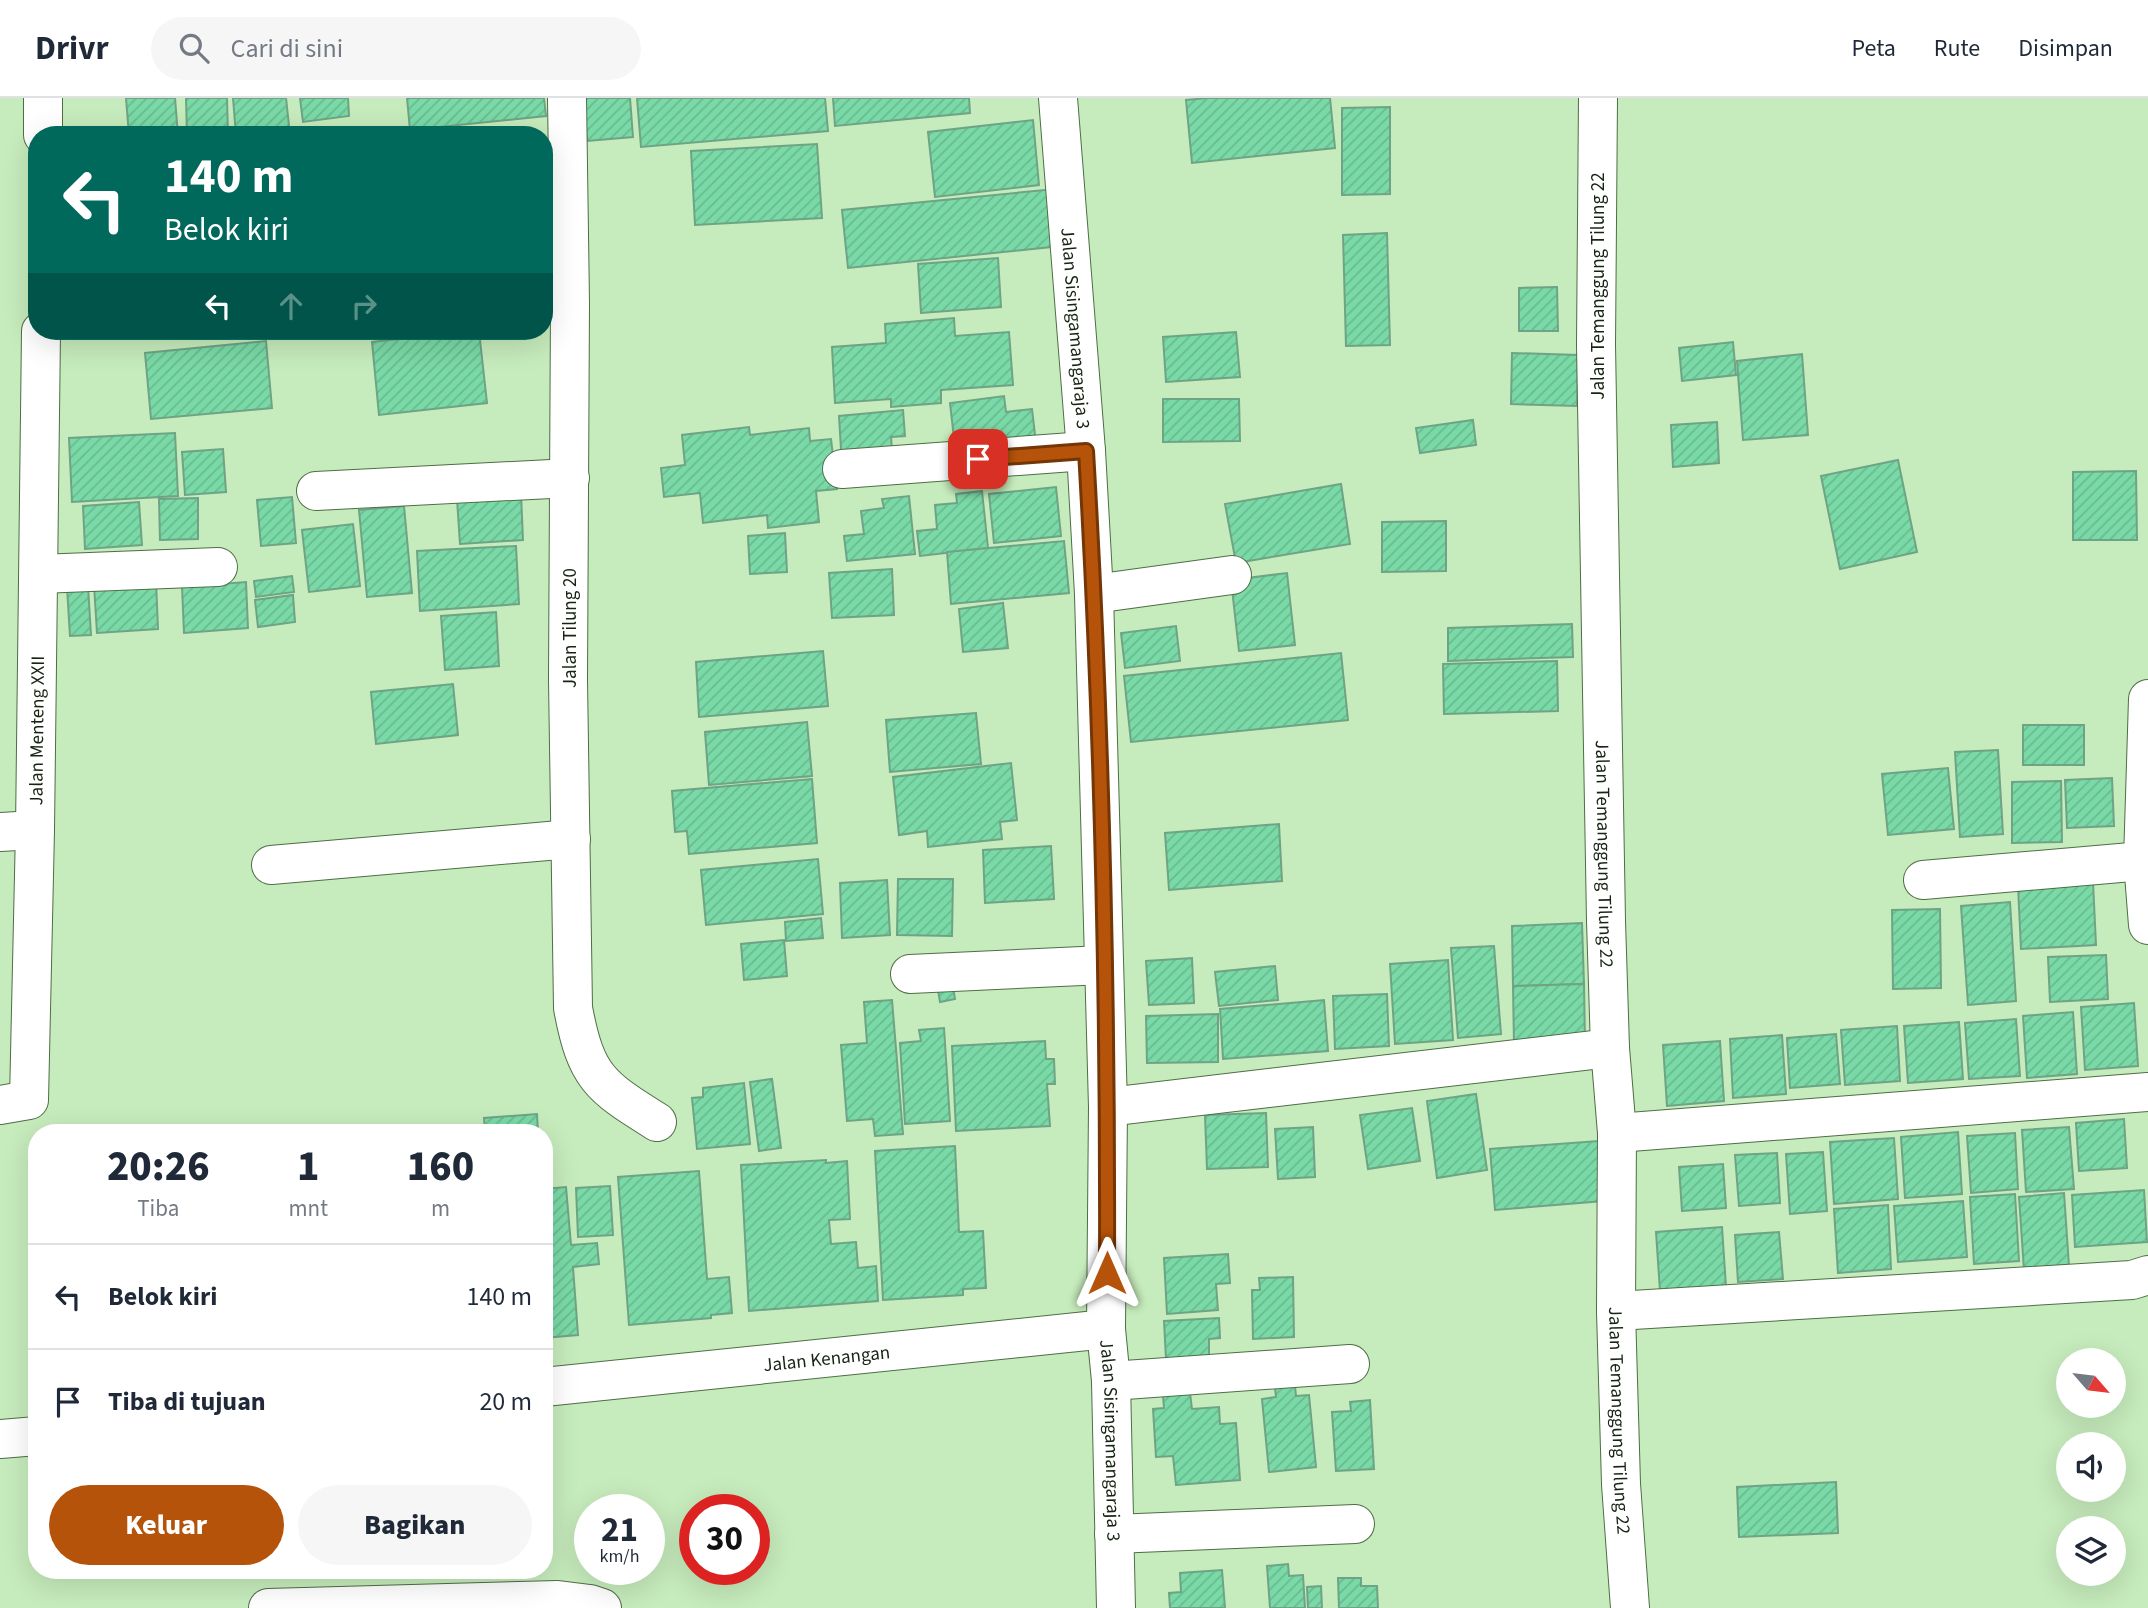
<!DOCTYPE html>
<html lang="id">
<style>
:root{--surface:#fff;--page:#f6f6f7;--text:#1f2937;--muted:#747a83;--line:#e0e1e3;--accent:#b45309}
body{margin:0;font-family:"Source Sans 3",sans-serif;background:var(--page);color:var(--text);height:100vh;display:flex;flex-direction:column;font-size:26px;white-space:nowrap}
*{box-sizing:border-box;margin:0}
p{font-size:23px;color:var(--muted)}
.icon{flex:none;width:38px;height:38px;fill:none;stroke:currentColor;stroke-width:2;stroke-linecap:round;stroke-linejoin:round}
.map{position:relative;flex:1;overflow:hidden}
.side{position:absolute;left:28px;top:1026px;width:525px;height:455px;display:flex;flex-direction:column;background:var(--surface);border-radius:28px;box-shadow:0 7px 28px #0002}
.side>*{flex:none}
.banner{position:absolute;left:28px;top:28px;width:525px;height:214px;border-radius:28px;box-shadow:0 7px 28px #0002;background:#00695c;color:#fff;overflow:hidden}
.needle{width:46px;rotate:118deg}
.tools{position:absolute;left:2056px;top:1250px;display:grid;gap:14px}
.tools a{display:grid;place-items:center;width:70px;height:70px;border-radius:50%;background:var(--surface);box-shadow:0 7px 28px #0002;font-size:35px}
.speed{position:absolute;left:574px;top:1396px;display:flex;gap:14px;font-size:35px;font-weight:700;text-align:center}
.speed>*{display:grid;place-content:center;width:91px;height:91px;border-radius:50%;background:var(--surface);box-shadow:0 7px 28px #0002;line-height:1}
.speed small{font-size:18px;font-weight:400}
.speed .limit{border:10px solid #d22;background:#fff;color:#111}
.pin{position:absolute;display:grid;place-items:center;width:60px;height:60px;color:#fff;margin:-30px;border-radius:14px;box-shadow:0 4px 10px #0006}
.me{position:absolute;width:77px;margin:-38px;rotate:0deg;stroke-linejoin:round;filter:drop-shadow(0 0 5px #0008)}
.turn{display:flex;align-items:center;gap:24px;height:147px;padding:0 21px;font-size:32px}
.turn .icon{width:91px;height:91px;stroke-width:2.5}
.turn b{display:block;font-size:49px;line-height:60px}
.lanes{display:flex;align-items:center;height:66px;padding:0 21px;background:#0003;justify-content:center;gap:35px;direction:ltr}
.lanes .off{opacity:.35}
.eta{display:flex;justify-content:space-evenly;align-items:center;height:119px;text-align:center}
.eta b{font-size:42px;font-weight:800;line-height:49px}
.cta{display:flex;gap:14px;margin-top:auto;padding:14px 21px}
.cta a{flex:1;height:80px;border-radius:42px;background:var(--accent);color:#fff;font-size:28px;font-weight:800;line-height:80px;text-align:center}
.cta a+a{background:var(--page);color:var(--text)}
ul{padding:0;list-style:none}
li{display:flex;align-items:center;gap:21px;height:105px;padding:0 21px;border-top:2px solid var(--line)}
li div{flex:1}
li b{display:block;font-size:26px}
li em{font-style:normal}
header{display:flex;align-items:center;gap:42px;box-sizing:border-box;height:98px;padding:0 35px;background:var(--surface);border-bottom:2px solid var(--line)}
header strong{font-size:33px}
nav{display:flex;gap:38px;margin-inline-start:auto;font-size:24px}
.search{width:490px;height:63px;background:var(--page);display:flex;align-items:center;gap:18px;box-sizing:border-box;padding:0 24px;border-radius:38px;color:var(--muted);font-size:26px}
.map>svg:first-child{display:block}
.building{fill:url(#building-hatch);stroke:#6ea485;stroke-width:2}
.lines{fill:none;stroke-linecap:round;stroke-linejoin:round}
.minor-casing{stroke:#4e6e45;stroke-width:40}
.minor{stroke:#fff;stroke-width:38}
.route-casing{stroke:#753606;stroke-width:18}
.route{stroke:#b45309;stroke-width:12}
.labels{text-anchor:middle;stroke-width:7;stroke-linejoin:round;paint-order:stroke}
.street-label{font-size:19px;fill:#172413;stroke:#fff}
</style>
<header>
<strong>Drivr</strong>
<div class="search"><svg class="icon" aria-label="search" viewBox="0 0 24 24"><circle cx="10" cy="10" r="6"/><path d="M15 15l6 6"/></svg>Cari di sini</div>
<nav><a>Peta</a><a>Rute</a><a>Disimpan</a></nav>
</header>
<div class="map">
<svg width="2148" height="1510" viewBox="0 0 2148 1510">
<defs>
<pattern id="building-hatch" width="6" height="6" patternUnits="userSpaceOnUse" patternTransform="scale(1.75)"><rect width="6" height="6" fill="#7adaa7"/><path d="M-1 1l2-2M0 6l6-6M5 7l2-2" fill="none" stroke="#69bb8f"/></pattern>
</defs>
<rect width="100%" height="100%" fill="#c6ebbc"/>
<g class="building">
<path d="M126 0H175L178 37H129Z"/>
<path d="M186 0H227L228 37H187Z"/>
<path d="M233 0H286L290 37H236Z"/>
<path d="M300 0H348L349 18 303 24Z"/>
<path d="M407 0H544L546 18 410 32Z"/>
<path d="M584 0H630L633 39 587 43Z"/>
<path d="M637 0H825L828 33 641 49Z"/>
<path d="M833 0H969L970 15 835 28Z"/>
<path d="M1208 0H1330L1335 50 1192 65 1186 2Z"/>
<path d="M1390 9V96L1342 97V10Z"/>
<path d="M1033 22 1039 87 935 99 928 34Z"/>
<path d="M817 46 822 120 695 127 691 53Z"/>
<path d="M1055 91 1061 148 848 170 842 112Z"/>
<path d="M1387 135 1390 247 1346 248 1343 137Z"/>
<path d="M998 160 1001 209 921 215 918 166Z"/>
<path d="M1557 189 1558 233H1519V190Z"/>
<path d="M954 220 955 238 1009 234 1013 287 941 292V305L891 309V301L835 305 832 249 886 245 885 226Z"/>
<path d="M154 233H255L154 240Z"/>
<path d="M470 233H479L487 305 379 317 372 244Z"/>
<path d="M1236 234 1240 279 1166 284 1163 239Z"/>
<path d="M266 243 272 310 151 321 145 255Z"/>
<path d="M1733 244 1736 277 1682 283 1679 250Z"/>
<path d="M1512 255 1578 257 1577 308 1511 306Z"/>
<path d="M1802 256 1808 337 1743 342 1737 263Z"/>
<path d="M1004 298 1006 314 1032 311 1037 354 956 358 950 305Z"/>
<path d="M1163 301H1239L1240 343 1163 344Z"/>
<path d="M903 312 905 338 891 339 893 364 842 368 839 318Z"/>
<path d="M1473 322 1476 347 1420 355 1416 330Z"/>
<path d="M1717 324 1719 365 1673 369 1671 327Z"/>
<path d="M749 329 750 337 809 330 810 343 831 341 837 391 816 393 819 424 768 430 767 417 703 425 700 395 664 399 661 370 685 367 682 337Z"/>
<path d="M175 335 178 398 72 404 69 340Z"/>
<path d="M223 351 226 394 185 397 182 354Z"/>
<path d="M1898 362 1917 454 1840 471 1821 378Z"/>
<path d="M2136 373 2137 442H2073V374Z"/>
<path d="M1341 386 1350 446 1236 465 1225 406Z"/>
<path d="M1056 389 1061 438 994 445 989 396Z"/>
<path d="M982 393 988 450 920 458 917 433 937 431 935 407 957 405 956 396Z"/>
<path d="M521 396 523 442 460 446 457 401Z"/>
<path d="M909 398 915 456 847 463 844 438 864 436 861 413 884 410 882 401Z"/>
<path d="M292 399 296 445 261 448 257 402Z"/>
<path d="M198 400V441L160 442 159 401Z"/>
<path d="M139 404 142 447 85 451 83 408Z"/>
<path d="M404 408 412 495 367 499 359 412Z"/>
<path d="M1446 423V473L1382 474V424Z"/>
<path d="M353 426 360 488 309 494 302 432Z"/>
<path d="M785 435 787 474 750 476 748 438Z"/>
<path d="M1064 443 1069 495 951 506 947 454Z"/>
<path d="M516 448 519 506 420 513 417 453Z"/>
<path d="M892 471 894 517 832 520 829 475Z"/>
<path d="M1287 475 1295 547 1239 553 1231 482Z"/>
<path d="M292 478 294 494 256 499 254 483Z"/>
<path d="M156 483 158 531 97 535 94 487Z"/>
<path d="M246 484 248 530 184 535 182 489Z"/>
<path d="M88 488 91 537 70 538 67 489Z"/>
<path d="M293 497 295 524 258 529 255 502Z"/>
<path d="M1003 505 1008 550 963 554 959 511Z"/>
<path d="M496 514 499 568 445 572 441 518Z"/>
<path d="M1572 526 1573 559 1448 563V530Z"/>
<path d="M1176 528 1180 563 1125 570 1121 535Z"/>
<path d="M823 553 828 608 699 619 696 564Z"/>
<path d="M1341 555 1348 622 1131 644 1124 578Z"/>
<path d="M1557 563 1558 613 1444 616 1443 566Z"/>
<path d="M453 586 458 637 376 646 371 594Z"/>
<path d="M976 615 981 666 890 674 886 622Z"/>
<path d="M807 624 812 678 709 687 705 634Z"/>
<rect x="2023" y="627" width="61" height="40"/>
<path d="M1998 652 2003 736 1960 739 1955 654Z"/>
<path d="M1011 665 1017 722 1000 724 1002 741 928 749 927 733 899 737 893 679Z"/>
<path d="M1948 670 1954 731 1888 737 1882 676Z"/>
<path d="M2112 680 2114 728 2067 730 2065 682Z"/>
<path d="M812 681 817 745 689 756 687 733 675 734 672 693Z"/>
<path d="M2061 683 2062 744 2012 745V684Z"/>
<path d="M1279 726 1282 783 1169 792 1165 735Z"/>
<path d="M1051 748 1054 801 985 805 983 752Z"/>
<path d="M818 761 823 816 706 827 701 772Z"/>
<path d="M898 781H953L952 838 897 837Z"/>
<path d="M887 782 890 837 842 840 840 785Z"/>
<path d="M2093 784 2096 847 2021 851 2018 788Z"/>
<path d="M2010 804 2016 903 1968 907 1961 808Z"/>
<path d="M1940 811 1941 890 1893 891 1892 812Z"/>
<path d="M821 820 823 840 786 843 785 824Z"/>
<path d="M1582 825 1584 886 1513 888 1512 828Z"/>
<path d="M784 842 787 878 744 882 741 846Z"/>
<path d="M1494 848 1501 936 1458 940 1451 850Z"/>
<path d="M2106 857 2108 901 2050 904 2048 859Z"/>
<path d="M1192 860 1194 905 1149 907 1146 863Z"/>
<path d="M1448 862 1453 942 1395 946 1390 866Z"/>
<path d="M1275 868 1278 902 1219 908 1215 874Z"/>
<path d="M952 883 955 901 940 904 937 886Z"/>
<path d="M1584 886 1585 945 1514 947 1513 888Z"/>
<path d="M1387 896 1389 948 1335 951 1333 898Z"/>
<path d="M892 902 903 1036 875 1038 873 1021 847 1023 841 947 867 945 864 904Z"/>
<path d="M1324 902 1328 953 1223 961 1220 911Z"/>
<path d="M2134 905 2138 968 2085 972 2081 909Z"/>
<path d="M2073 914 2077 976 2027 980 2023 918Z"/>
<path d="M1218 916V964L1147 965 1146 918Z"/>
<path d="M2016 921 2020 978 1969 981 1965 925Z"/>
<path d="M1959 924 1963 981 1908 985 1904 928Z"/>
<path d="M1897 928 1900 983 1845 987 1841 932Z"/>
<path d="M944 930 950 1023 905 1026 900 945 921 943 919 932Z"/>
<path d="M1836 936 1840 986 1790 990 1787 940Z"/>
<path d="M1782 937 1786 996 1733 1000 1730 941Z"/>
<path d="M1045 943 1046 961H1054L1055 986H1047L1050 1028 956 1033 952 948Z"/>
<path d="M1720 943 1724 1003 1667 1008 1663 947Z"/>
<path d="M772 981 781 1050 759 1053 750 984Z"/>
<path d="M744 985 750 1046 697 1051 692 1000 703 999V990Z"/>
<path d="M1476 996 1487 1072 1437 1080 1427 1003Z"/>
<path d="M1412 1010 1420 1063 1368 1071 1360 1017Z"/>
<path d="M1266 1015 1268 1069 1207 1071 1205 1017Z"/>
<path d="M537 1016 538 1034H485L484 1020Z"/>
<path d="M2124 1021 2127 1070 2079 1073 2076 1025Z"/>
<path d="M1313 1029 1315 1079 1278 1081 1275 1031Z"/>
<path d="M2069 1029 2074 1091 2026 1094 2022 1032Z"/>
<path d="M1958 1034 1962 1096 1905 1100 1901 1039Z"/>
<path d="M2015 1035 2018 1091 1971 1095 1967 1038Z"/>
<path d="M1894 1040 1898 1101 1834 1106 1830 1044Z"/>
<path d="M1612 1042 1616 1102 1495 1112 1490 1051Z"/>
<path d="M955 1048 959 1134 983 1133 986 1190 963 1191V1197L883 1202 875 1053Z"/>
<path d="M1823 1054 1827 1113 1790 1116 1786 1056Z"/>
<path d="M1777 1055 1780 1105 1739 1108 1735 1057Z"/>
<path d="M826 1062V1065L847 1063 850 1121 829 1122 831 1146 856 1144 858 1170 876 1168 878 1203 749 1213 741 1067Z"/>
<path d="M1723 1066 1726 1110 1682 1113 1679 1069Z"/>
<path d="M699 1073 707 1181 729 1179 732 1215 711 1217V1220L629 1227 618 1079Z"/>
<path d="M610 1088 613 1137 578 1139 576 1090Z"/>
<path d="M566 1089 571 1147 597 1145 599 1166 573 1169 578 1237 544 1240V1091Z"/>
<path d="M2144 1092 2147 1144 2075 1149 2072 1097Z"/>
<path d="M2064 1095 2069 1168 2024 1172 2019 1099Z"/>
<path d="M2015 1096 2019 1163 1974 1166 1970 1099Z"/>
<path d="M1963 1103 1967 1159 1898 1164 1894 1108Z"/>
<path d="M1888 1107 1891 1171 1838 1175 1834 1111Z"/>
<path d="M1722 1129 1726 1189 1660 1193 1656 1134Z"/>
<path d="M1779 1134 1783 1181 1738 1184 1735 1137Z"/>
<path d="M1228 1156 1230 1185 1216 1186 1218 1212 1167 1216 1164 1160Z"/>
<path d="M1293 1179 1294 1239 1253 1241 1252 1192H1260L1259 1180Z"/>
<path d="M1219 1220 1220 1240 1209 1241V1259L1166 1261 1164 1223Z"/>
<path d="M1295 1288 1296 1298 1309 1297 1316 1369 1269 1374 1262 1301 1276 1299 1275 1290Z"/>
<path d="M1190 1295 1192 1311 1219 1309 1220 1326 1236 1325 1240 1382 1176 1387 1173 1358 1156 1359 1153 1311 1164 1310 1163 1298Z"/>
<path d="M1370 1302 1374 1371 1336 1373 1332 1314 1351 1313 1350 1304Z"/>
<path d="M1836 1384 1838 1435 1739 1439 1737 1389Z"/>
<path d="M1288 1466 1289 1478 1303 1477 1305 1510H1270L1267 1468Z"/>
<path d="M1222 1472 1225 1510H1170L1169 1495 1181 1494 1180 1475Z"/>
<path d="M1338 1480H1361V1488H1377L1378 1510H1339Z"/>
<path d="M1321 1488 1322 1510H1308L1307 1489Z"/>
</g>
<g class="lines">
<defs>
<g id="minor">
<path d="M567 0 570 205 568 582 573 910C586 979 599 988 657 1024"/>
<path id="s1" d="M1058 0 1086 353 1094 496 1108 1009 1106 1231 1111 1283 1116 1510"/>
<path id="s2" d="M1598 0 1596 247 1606 823 1610 950 1617 1035 1616 1213 1621 1386 1630 1510"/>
<path d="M43 37V0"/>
<path d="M842 371 1086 353"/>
<path d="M316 393 570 380"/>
<path d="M39 476 218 469"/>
<path d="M1094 496 1232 477"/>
<path d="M2148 601 2143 763 2148 827"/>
<path d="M0 734 35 732"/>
<path d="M271 767 571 741"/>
<path d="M1923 782 2143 763"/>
<path d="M910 876 1104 867"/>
<path id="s3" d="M0 1007 29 1002 35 732 41 233"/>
<path d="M1108 1009 1610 950"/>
<path d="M1617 1035 2148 994"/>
<path d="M1616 1213 2132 1182 2148 1177"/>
<path d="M1111 1283 1350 1266"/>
<path id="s4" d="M544 1289 1106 1231"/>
<path d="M0 1341 37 1338"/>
<path d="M1114 1436 1355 1426"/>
<path d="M268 1510 558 1502 590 1506 602 1510"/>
</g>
</defs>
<use href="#minor" class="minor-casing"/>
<use href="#minor" class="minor"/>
</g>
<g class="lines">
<defs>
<path id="route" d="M978 361 1086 353C1102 627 1108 902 1107 1175"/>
</defs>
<use href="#route" class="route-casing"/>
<use href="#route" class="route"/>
</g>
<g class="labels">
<g class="street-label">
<text transform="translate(1597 188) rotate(-90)" y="7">Jalan Temanggung Tilung 22</text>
<text dy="7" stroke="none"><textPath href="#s1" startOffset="231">Jalan Sisingamangaraja 3</textPath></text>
<text transform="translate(569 530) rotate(-90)" y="7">Jalan Tilung 20</text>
<text dy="7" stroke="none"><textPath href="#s3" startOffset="399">Jalan Menteng XXII</textPath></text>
<text dy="7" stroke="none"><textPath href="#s2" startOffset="756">Jalan Temanggung Tilung 22</textPath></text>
<text dy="7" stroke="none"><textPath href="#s4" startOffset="284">Jalan Kenangan</textPath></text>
<text dy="7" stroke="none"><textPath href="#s2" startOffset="1323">Jalan Temanggung Tilung 22</textPath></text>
<text dy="7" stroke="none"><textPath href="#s1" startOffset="1344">Jalan Sisingamangaraja 3</textPath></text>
</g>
</g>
</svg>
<div class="tools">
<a><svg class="needle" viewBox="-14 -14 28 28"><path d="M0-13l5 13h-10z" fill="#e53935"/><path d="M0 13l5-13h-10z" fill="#747a83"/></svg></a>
<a><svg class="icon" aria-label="sound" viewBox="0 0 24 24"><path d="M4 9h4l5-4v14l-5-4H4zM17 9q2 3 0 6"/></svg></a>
<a><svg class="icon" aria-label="layers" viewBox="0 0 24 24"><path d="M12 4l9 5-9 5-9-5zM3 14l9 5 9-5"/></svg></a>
</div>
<div class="speed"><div>21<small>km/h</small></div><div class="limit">30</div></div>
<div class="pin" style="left:978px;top:361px;background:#d93025"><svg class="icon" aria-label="arrive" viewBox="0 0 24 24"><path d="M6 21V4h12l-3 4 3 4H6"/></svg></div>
<svg class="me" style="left:1107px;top:1175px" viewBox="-20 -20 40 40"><path d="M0-17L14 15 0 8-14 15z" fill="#b45309" stroke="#fff" stroke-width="4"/></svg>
<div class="banner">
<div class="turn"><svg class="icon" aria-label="left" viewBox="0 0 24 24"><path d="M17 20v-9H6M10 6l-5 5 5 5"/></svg><div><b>140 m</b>Belok kiri</div></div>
<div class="lanes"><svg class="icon" aria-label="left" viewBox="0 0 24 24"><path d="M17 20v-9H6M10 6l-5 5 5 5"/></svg><svg class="icon off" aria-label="ahead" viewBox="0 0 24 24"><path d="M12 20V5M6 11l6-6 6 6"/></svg><svg class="icon off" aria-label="right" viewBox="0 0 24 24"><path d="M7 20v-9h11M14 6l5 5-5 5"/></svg></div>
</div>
<section class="side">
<div class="eta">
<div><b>20:26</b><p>Tiba</p></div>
<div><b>1</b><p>mnt</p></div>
<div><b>160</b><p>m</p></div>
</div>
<ul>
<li><svg class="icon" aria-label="left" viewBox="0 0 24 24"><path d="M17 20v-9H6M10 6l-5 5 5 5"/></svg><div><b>Belok kiri</b></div><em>140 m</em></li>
<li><svg class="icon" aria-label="arrive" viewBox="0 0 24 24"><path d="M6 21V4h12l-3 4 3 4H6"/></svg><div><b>Tiba di tujuan</b></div><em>20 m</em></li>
</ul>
<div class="cta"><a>Keluar</a><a>Bagikan</a></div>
</section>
</div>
